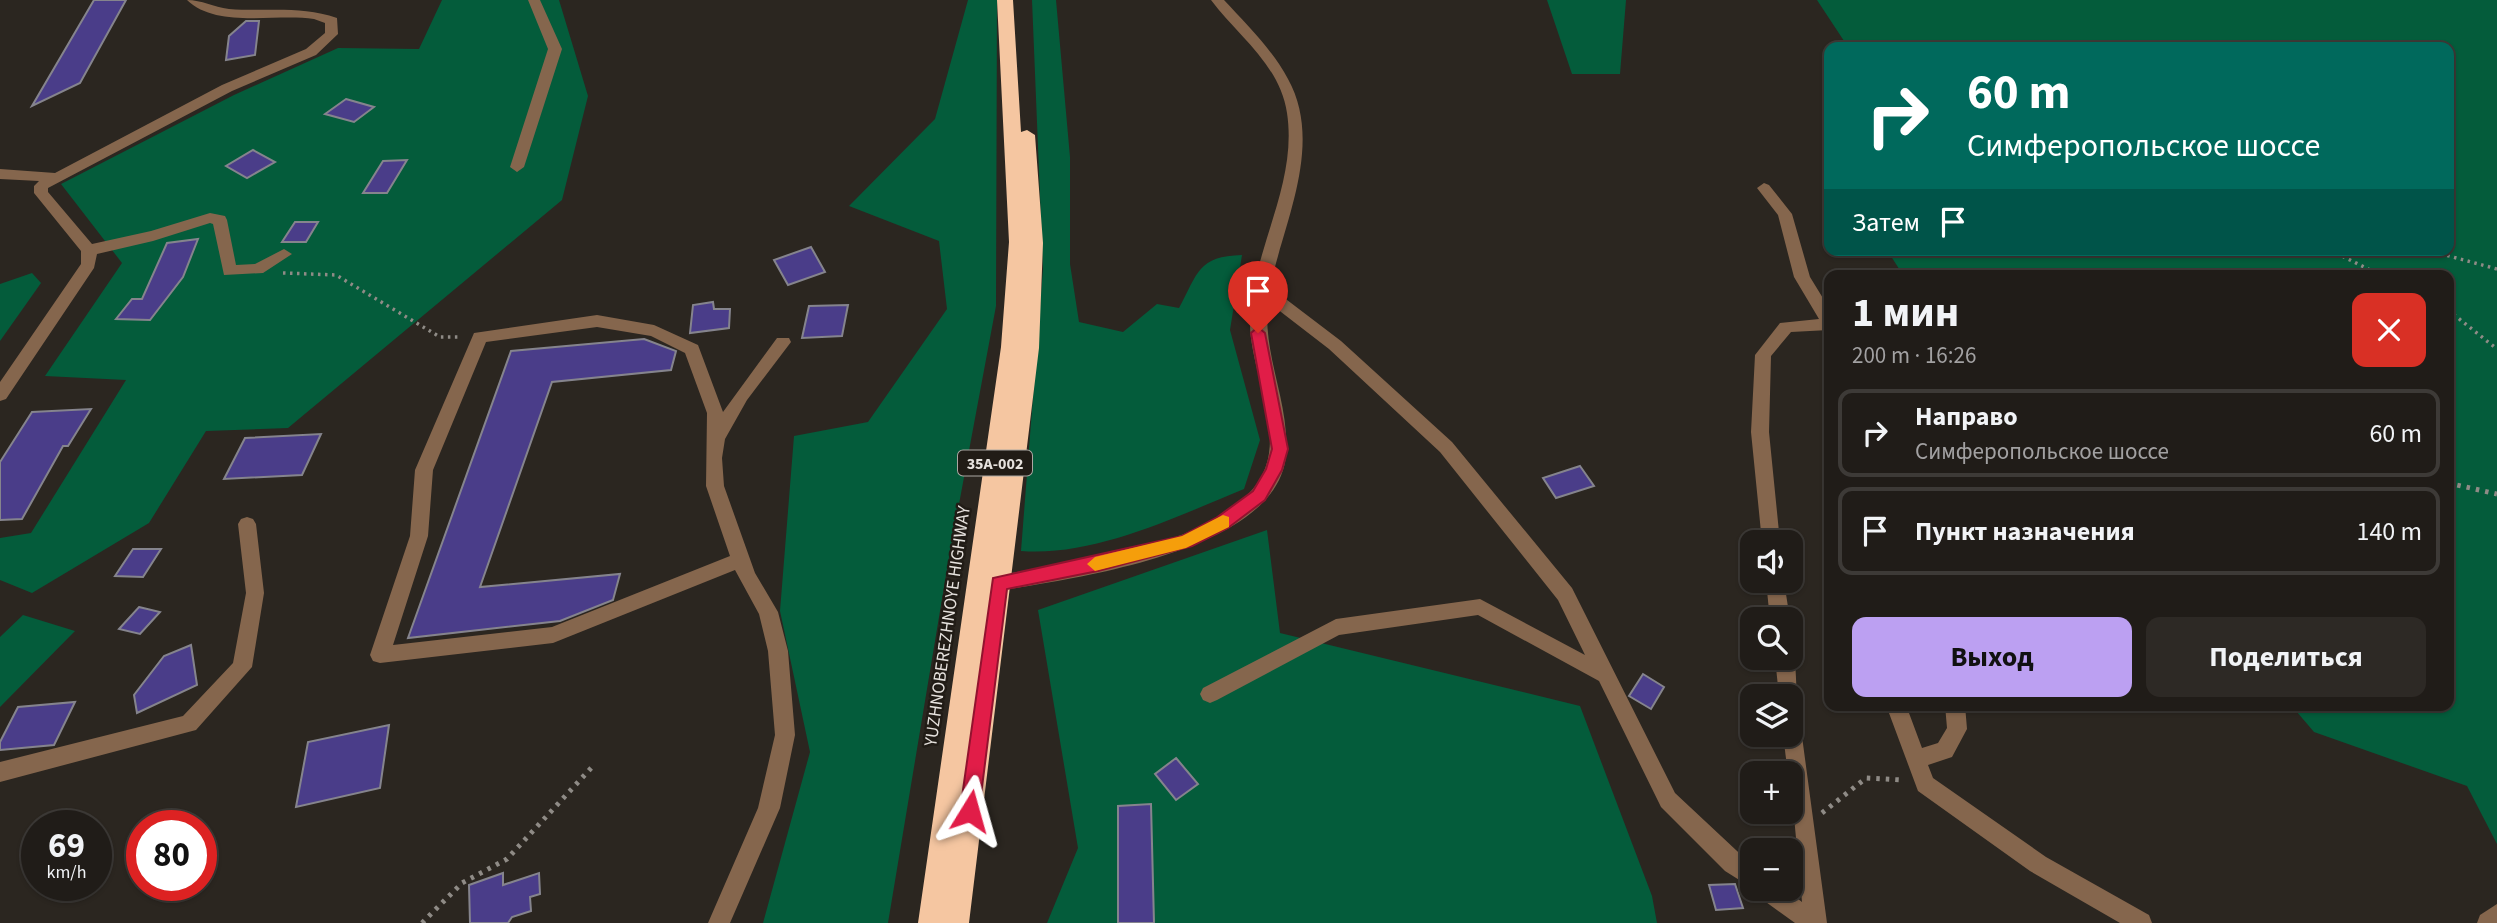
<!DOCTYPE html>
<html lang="ru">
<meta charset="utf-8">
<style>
:root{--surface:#201c18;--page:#2d2925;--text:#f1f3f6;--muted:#a2a1a2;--line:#3d3a37;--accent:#bca0f2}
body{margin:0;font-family:"Source Sans 3",sans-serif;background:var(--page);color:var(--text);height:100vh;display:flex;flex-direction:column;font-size:26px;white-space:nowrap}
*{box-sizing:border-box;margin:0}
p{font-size:23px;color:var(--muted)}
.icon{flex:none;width:38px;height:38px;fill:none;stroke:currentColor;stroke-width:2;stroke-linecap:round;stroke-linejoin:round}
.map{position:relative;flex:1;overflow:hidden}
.details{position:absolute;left:1824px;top:270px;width:630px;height:441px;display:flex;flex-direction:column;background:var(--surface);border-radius:14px;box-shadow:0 2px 5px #0004,0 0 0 2px var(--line)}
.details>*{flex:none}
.guide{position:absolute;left:1824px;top:42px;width:630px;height:214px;border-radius:14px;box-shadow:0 2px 5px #0004,0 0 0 2px var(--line);background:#00695c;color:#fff;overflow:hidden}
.buttons{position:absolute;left:1740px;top:530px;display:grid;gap:14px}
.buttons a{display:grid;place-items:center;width:63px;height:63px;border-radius:14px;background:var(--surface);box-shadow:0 2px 5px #0004,0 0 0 2px var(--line);font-size:35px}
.speed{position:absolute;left:21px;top:810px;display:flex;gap:14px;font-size:35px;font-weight:700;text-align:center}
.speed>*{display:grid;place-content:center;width:91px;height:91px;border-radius:50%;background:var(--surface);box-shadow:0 2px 5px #0004,0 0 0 2px var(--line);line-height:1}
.speed small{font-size:18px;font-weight:400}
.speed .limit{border:10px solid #d22;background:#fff;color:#111}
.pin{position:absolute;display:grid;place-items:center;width:60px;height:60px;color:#fff;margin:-72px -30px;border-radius:50% 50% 50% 0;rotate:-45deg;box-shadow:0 0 7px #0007}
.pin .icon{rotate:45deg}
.me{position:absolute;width:77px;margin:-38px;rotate:8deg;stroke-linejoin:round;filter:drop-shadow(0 0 5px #0008)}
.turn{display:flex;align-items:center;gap:24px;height:147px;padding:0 28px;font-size:32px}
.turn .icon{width:91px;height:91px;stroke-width:2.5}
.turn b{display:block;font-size:49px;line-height:60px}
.then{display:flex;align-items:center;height:66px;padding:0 28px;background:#0003;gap:14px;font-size:26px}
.round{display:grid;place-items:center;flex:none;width:74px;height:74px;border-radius:14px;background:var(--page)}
.headline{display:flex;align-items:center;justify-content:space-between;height:119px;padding:0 28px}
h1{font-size:42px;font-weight:700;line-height:52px}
.cta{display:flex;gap:14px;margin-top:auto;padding:14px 28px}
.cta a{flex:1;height:80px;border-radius:14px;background:var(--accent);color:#111;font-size:28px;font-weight:700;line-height:80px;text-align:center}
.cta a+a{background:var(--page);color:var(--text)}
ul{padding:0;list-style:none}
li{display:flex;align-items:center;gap:21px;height:88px;margin:0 14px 10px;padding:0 14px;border:4px solid var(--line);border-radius:14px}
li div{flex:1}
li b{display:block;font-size:26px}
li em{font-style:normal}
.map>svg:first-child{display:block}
.green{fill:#045c3b}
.building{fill:#4a3d89;stroke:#85848d;stroke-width:2}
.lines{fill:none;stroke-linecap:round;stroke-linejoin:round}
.path-far1{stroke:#8f8b86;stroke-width:3.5;stroke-dasharray:2.5 4.5;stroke-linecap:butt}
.path{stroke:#8f8b86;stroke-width:5;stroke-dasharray:3.5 6;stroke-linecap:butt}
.minor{fill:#85664d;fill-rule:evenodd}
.highway{fill:#f5c6a1;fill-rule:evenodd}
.route{fill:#e11d48;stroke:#92132f;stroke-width:2}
.slow{fill:#f59e0b}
.labels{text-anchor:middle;stroke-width:5;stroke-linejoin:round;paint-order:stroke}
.shield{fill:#211c16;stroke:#aba7a2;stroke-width:2}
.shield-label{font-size:16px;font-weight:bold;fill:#e6e2de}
.street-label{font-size:18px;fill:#e6e2de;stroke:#211c16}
</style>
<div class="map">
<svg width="2497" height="923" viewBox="0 0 2497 923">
<rect width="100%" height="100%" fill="#2b2620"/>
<g class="green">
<path d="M442 0H559L588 96 562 200 288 428 206 431 149 523 32 593 0 580V538L31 533 126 380 45 376 122 263 61 184 234 95 338 48 419 49Z"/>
<path d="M968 0H997L996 306 948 563 888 923H763L810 752 780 611 794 436 868 422 947 309 939 241 849 206 935 119Z"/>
<path d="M1032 0H1056L1070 157V264L1079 322 1123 332 1157 304 1179 308C1198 273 1198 256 1242 255L1230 330 1260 440 1244 489C1178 516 1094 557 1021 551L1043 269Z"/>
<path d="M1547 0H1626L1620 74H1572Z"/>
<path d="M1817 0H2497V844L2467 786 2314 732 2291 705H2448V275H1903L1887 250H2448V47H1848Z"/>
<path d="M32 273 41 283 0 341V284Z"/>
<path d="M1267 530 1280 633 1580 706 1652 896 1657 923H1047L1078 848 1038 610Z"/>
<path d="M23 615 75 631 0 707V637Z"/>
</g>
<g class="building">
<path d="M94 0H126L80 83 32 106Z"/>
<path d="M246 21H259L255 55 226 60 229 36Z"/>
<path d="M346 99 374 107 354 122 325 114Z"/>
<path d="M253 150 275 162 247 178 226 166Z"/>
<path d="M407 160 387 193H363L383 161Z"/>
<path d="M295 222H318L306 242H282Z"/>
<path d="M198 239 183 277 150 320 116 319 132 299H142L167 243Z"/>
<path d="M811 247 825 272 788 285 774 260Z"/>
<path d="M713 302 714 309H730L729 328 690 333 693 305Z"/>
<path d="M848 305 842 336 802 338 809 306Z"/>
<path d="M644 339 676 351 671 370 552 382 480 587 620 574 613 600 560 621 408 638 511 351Z"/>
<path d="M91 409 68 446H63L22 519 0 520V462L32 412Z"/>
<path d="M321 434 302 475 224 479 245 438Z"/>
<path d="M1580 466 1594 486 1556 498 1543 478Z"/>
<path d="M133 549H161L143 577 115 576Z"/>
<path d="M139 607 160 612 140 634 119 629Z"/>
<path d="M191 645 197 685 137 713 134 695 164 656Z"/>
<path d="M1643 674 1664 687 1651 709 1629 696Z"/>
<path d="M75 702 54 745 0 750V742L18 707Z"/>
<path d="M389 725 380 788 296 807 308 742Z"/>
<path d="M1176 758 1198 784 1176 800 1155 774Z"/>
<path d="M1151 804 1154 923H1118V806Z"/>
<path d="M503 873V885L539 873 540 894 530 897 531 911 512 917 508 923H470L469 885Z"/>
<path d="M1735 884 1743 908 1716 910 1709 885Z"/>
</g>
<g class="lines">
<g class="path-far1">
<path d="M2330 250 2380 275"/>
<path d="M2427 250 2497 269"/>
<path d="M283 273 336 275 440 337H460"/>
<path d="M2448 310 2497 349"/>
</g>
<g class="path">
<path d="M2448 483 2497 494"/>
<path d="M1822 813 1866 778 1902 780"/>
<path d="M422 923 462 883 507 859 593 766"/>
</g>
<g class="minor">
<path d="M187 0C202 0 213 7 229 9 266 12 300 5 337 18L338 34 316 55 232 91 48 188V192L92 244 151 231 210 213 225 216 227 220 236 265 255 264 284 249 292 254 263 273 224 275 213 224 210 223 153 241 97 254 94 268 6 399 0 401V382L81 264V251L34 193V186L39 181 0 179V169L55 173 222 85 306 49 325 33V23L314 19C275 13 217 29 187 0Z"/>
<path d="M528 0H540L562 49 524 167 517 172 510 167 548 49Z"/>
<path d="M1211 0H1224C1247 25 1272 49 1288 79 1324 144 1284 222 1270 287L1341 341 1452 442 1572 588 1675 793 1752 865V888L1725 871 1661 807 1599 681 1478 615 1339 635 1217 700 1210 703 1203 700 1200 694 1203 688 1336 619 1480 599 1585 655 1558 600 1440 452 1329 349 1268 302C1262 355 1290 402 1286 455 1278 552 1073 578 999 591L992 589 990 583 992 577 999 575C1073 563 1200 549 1252 490 1294 443 1249 375 1250 321 1252 250 1298 185 1287 113 1280 65 1238 36 1211 0Z"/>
<path d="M1764 183 1769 185 1792 214 1810 277 1829 308V330L1791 332 1771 356 1769 432 1780 542H1762L1751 432 1755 355 1780 323 1819 319 1794 277 1778 215 1757 188Z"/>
<path d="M597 315 654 325 698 345 723 412 777 338H789L791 342 747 400 725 439 722 458 724 486 755 573 778 612 788 651 795 735 780 808 730 923H708L758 808 775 735 768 651 759 614 735 570 553 643 380 663 373 661 370 655 410 536 415 470 474 333ZM597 327 651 336 685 353 707 413 706 486 730 556 552 627 393 645 428 536 433 470 486 342Z"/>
<path d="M247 517 253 519 256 524 264 593 252 667 196 730 0 782V762L183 716 233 663 246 593 238 524 241 519Z"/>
<path d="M1766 581H1784L1790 620H1770Z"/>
<path d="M1790 651 1795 658 1797 699 1827 923H1795L1759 897 1756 889H1785L1802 902 1790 774H1788L1783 735H1790V696H1779L1775 658H1790Z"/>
<path d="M1886 705H1906L1922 748 1938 743 1947 728 1945 705H1965L1967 729 1952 757 1928 765 1933 778 2046 857 2149 915 2152 923H2120L2030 871 1918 791Z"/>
<path d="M2497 904V923H2477L2480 915Z"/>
</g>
<path class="highway" d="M997 0H1013L1021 132 1027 130 1035 135 1043 243 1039 348 969 923H918L1001 347 1009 242Z"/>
</g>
<path class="route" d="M1258 327 1265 333 1288 449 1282 470 1265 500 1228 528 1192 546 1098 571 1007 589 979 811 976 817 970 820 963 817 960 811 993 578 1182 536 1216 518 1253 491 1266 469 1272 449 1251 333Z"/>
<path class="slow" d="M1223 515 1229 517V527L1186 548 1095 571 1087 564 1095 557 1182 536Z"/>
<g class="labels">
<rect class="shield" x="958" y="450.5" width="74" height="25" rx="5"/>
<g class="shield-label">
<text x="995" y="469">35А-002</text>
</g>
<g class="street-label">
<text transform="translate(947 626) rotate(-82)" y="6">YUZHNOBEREZHNOYE HIGHWAY</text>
</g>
</g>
</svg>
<div class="buttons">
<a><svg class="icon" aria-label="sound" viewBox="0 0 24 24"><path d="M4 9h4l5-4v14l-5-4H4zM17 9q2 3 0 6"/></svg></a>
<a><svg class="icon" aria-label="search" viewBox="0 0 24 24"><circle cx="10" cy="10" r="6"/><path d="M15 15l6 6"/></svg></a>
<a><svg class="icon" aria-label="layers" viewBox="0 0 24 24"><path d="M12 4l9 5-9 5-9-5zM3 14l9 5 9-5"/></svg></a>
<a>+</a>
<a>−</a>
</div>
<div class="speed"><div>69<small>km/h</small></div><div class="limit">80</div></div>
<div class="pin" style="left:1258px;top:333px;background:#d93025"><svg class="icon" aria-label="arrive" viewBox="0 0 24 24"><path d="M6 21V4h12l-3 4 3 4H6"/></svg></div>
<svg class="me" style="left:970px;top:811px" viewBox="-20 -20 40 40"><path d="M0-17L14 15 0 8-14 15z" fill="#e11d48" stroke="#fff" stroke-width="4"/></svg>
<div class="guide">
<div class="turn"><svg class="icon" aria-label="right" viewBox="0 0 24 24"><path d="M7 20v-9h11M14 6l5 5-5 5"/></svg><div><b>60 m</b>Симферопольское шоссе</div></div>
<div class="then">Затем<svg class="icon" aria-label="arrive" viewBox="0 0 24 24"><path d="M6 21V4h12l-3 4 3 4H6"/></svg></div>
</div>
<section class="details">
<div class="headline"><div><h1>1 мин</h1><p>200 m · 16:26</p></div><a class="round" style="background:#d93025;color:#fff"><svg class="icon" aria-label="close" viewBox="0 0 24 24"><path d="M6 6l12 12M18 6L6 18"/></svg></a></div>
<ul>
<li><svg class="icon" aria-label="right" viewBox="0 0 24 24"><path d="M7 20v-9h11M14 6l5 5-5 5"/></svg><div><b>Направо</b><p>Симферопольское шоссе</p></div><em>60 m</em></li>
<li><svg class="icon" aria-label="arrive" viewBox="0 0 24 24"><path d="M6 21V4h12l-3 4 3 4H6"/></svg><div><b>Пункт назначения</b></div><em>140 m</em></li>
</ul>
<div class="cta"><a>Выход</a><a>Поделиться</a></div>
</section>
</div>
